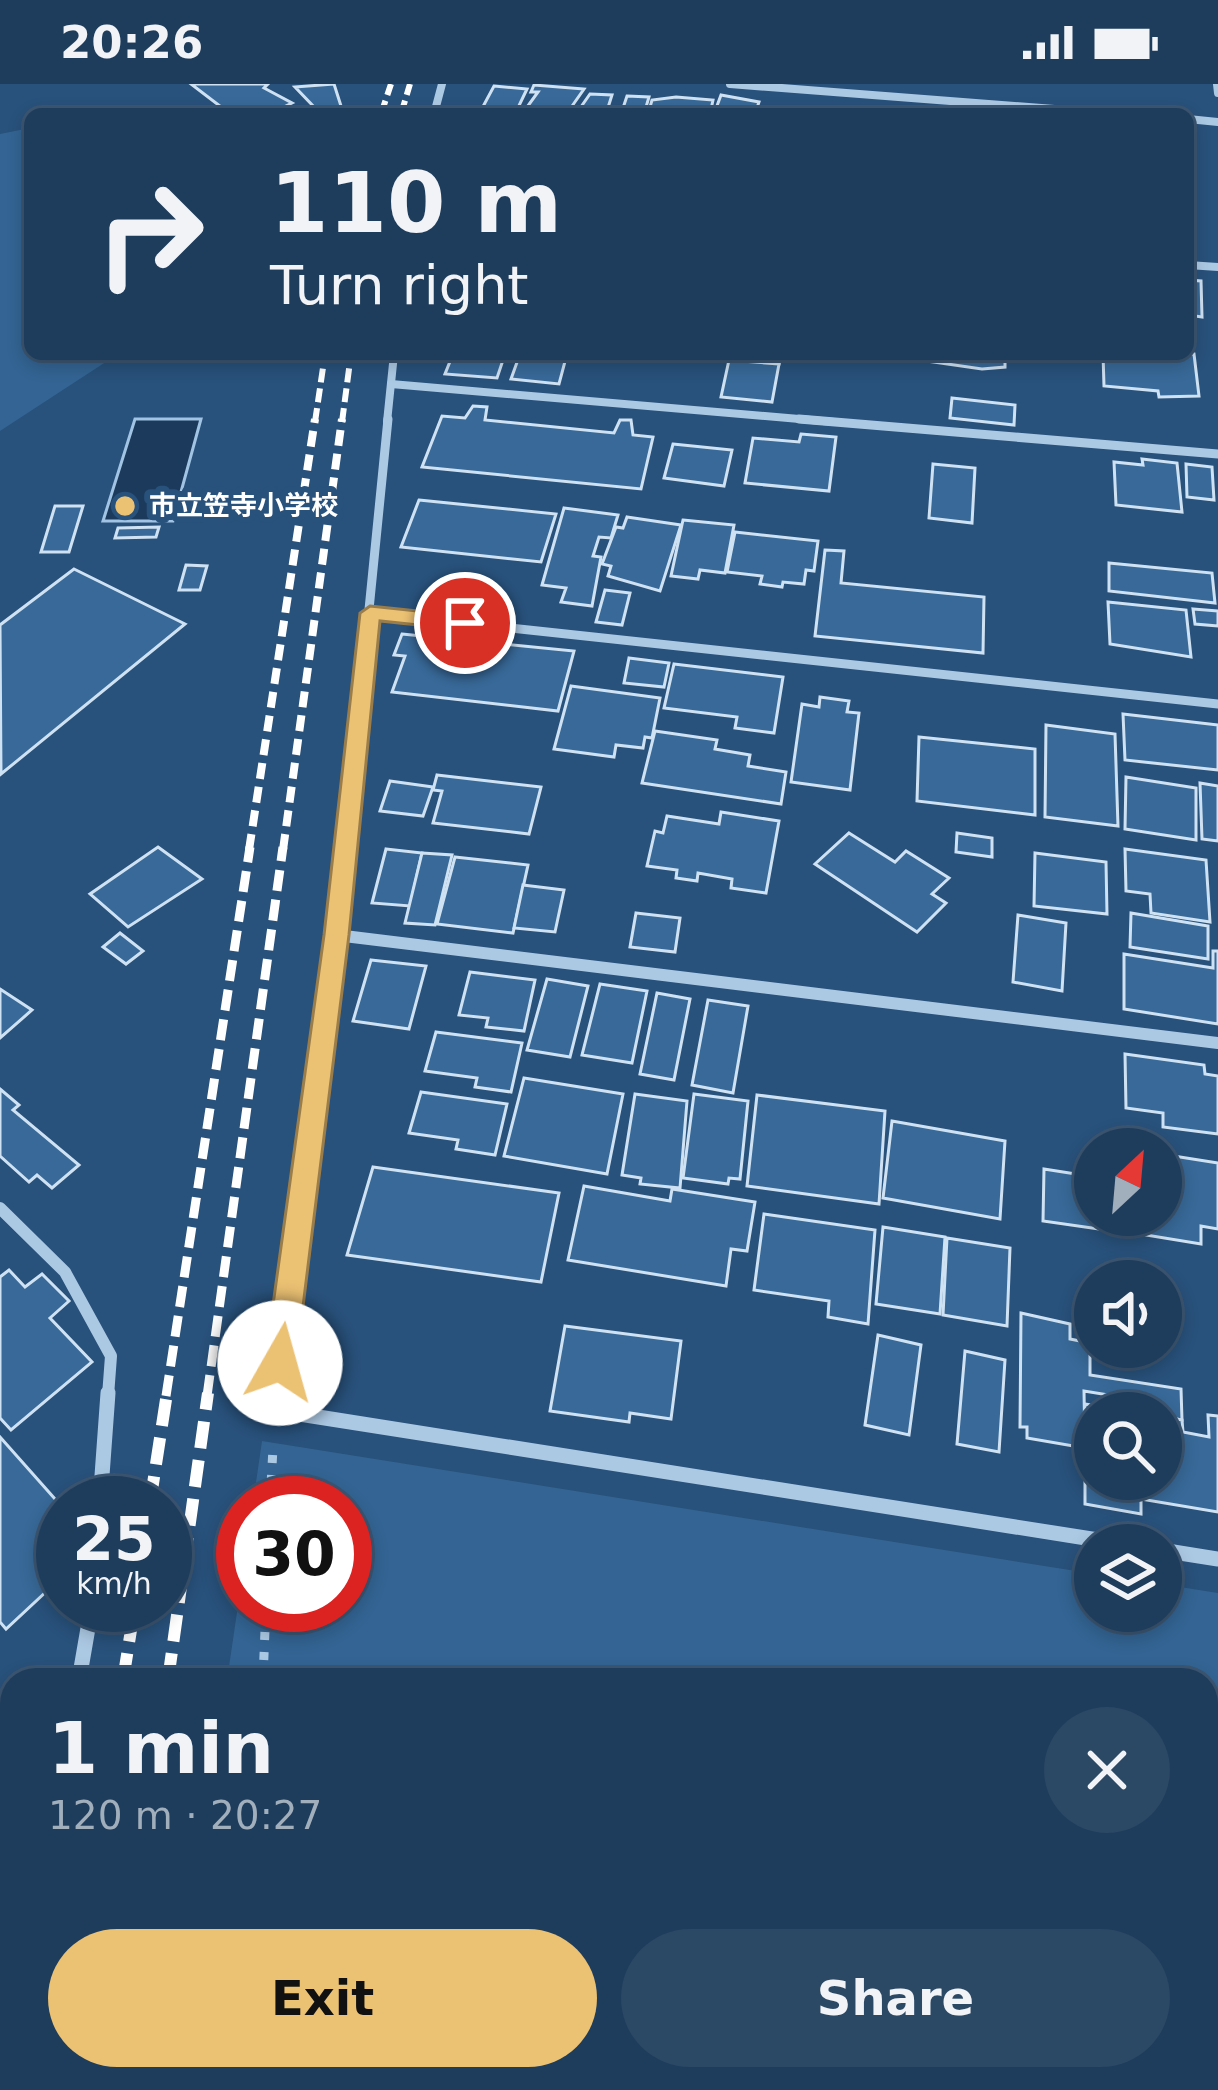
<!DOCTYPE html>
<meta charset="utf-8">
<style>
:root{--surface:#1e3d5c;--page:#2b4865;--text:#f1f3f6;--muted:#a1aebb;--line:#3c5672;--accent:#ebc173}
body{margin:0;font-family:"DejaVu Sans","Noto Sans JP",sans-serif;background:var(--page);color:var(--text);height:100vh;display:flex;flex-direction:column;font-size:45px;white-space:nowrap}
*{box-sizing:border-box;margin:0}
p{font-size:39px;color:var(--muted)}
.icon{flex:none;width:66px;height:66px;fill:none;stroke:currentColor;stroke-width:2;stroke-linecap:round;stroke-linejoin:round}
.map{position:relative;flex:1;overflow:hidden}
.details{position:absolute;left:0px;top:1584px;width:1218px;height:423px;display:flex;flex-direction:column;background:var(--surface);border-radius:36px 36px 0 0;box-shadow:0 6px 18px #0003,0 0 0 3px var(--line)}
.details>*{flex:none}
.hud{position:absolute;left:24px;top:24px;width:1170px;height:252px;border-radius:18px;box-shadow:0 6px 18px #0003,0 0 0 3px var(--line);background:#1e3d5c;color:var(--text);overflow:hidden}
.needle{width:78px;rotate:26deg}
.buttons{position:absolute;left:1074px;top:1044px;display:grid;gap:24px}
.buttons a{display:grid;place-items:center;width:108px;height:108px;border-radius:50%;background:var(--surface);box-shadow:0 6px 18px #0003,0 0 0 3px var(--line);font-size:60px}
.speed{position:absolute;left:36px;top:1392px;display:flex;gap:24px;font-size:60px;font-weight:700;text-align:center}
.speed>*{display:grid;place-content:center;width:156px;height:156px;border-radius:50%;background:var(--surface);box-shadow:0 6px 18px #0003,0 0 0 3px var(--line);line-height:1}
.speed small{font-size:30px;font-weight:400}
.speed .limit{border:18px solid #d22;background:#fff;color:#111}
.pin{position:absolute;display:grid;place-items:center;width:102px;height:102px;color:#fff;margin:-51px;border:6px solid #fff;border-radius:50%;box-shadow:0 3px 12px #0007}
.me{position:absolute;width:132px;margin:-66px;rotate:7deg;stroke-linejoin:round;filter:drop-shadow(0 0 9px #0008)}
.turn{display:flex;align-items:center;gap:42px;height:252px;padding:0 48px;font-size:54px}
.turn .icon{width:156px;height:156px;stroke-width:2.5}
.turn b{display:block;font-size:84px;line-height:102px}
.round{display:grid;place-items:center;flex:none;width:126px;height:126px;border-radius:63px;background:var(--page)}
.summary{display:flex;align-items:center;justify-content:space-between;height:204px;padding:0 48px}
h1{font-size:72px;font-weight:700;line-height:90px}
.action{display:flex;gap:24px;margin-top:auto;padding:24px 48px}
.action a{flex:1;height:138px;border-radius:72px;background:var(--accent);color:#111;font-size:48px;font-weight:700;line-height:138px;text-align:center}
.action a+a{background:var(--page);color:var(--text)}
.status{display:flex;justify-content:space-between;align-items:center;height:84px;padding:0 60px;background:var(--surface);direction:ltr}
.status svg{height:33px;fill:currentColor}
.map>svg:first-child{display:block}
.green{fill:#336493}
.water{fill:#1c3b5c;stroke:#a1c4e4;stroke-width:3}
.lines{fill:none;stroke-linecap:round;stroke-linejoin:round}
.stream{fill:#a1c4e4;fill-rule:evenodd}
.building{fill:#386998;stroke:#cfe2f3;stroke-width:3}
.path{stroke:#acc9e4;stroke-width:9;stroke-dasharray:8 12;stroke-linecap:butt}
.street-far3{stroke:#acc9e4;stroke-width:8}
.street-far2{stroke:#acc9e4;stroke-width:9}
.street-far1{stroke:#acc9e4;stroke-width:12}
.street{stroke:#acc9e4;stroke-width:15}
.secondary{fill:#d5e4f4;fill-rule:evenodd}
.rail-far3{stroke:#fff;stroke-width:6;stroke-dasharray:14 6;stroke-linecap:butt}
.rail-far2{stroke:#fff;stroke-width:8;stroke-dasharray:16 8;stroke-linecap:butt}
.rail-far1{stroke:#fff;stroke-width:9;stroke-dasharray:21 9;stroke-linecap:butt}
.rail{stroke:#fff;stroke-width:12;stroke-dasharray:27 12;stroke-linecap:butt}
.route{fill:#ebc173;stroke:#997d4b;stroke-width:3}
.poi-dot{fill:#ebc173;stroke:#28517b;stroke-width:4.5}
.labels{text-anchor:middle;stroke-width:12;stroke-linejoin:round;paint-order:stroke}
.far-poi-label{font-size:27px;font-weight:bold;fill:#fff;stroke:#28517b;text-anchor:start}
</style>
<div class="status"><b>20:26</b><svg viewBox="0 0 49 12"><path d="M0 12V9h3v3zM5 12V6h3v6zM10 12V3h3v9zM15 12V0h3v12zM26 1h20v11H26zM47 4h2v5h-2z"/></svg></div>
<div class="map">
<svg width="1218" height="2006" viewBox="0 0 1218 2006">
<rect width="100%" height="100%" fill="#28517b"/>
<g class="green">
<path d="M30 44V270H118L0 347V50Z"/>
<path d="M262 1357 1095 1490V1527H1161V1500L1218 1509V1711L1206 1717V1596H227L243 1488V1521H345V1419H253Z"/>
<path d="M169 1995H651L629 2006H167Z"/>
</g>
<path class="water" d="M135 335H201L173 437H103Z"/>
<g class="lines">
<g class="stream">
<path d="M1218 1712V1737L1206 1742V1717Z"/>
<path d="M700 1995H739L732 2006H693Z"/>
</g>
</g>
<g class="building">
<path d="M191 0H268L264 4 292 19 269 30 229 29Z"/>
<path d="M334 0 341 22 318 27 295 3Z"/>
<path d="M534 1 584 5 570 25 575 30H522L538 8H531Z"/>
<path d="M494 2 527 5 515 30H479Z"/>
<path d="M590 10 612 11 606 30H576Z"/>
<path d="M721 11 759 18 755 30H714Z"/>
<path d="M627 12 649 13 644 30H621Z"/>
<path d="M676 13 713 16 710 30H648L652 16Z"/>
<path d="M1188 196 1201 197 1202 233 1188 231Z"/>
<path d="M447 270H505L497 294 445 290 453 270Z"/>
<path d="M520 270H567L559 300 511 295Z"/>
<path d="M730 270H780L779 280 729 276Z"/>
<path d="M1005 270V283L982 285 885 271Z"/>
<path d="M1103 270H1194L1199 312 1159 313 1158 307 1104 302Z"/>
<path d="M729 276 779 280 772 318 721 313Z"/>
<path d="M952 314 1015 321 1014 341 950 334Z"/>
<path d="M473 322 487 323 485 336 614 349 620 336H631L633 351 653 353 641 405 422 383 442 332 465 334Z"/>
<path d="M801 350 836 353 829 407 745 399 753 354 799 358Z"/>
<path d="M673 360 732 366 724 402 664 394Z"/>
<path d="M1142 375 1177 379 1182 428 1116 421 1114 378 1143 381Z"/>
<path d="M933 380 975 384 972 439 929 434Z"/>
<path d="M1186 380 1212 383 1214 416 1187 413Z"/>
<path d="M419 416 556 430 541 478 401 463Z"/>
<path d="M55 422H83L69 468H41Z"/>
<path d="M564 424 618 431 611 454 599 453 593 472 601 473 592 522 561 518 566 504 542 501Z"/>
<path d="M627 433 681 441 660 507 608 492 611 482 602 480 616 443 623 444Z"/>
<path d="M683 436 734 441 725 489 700 486 698 495 671 492Z"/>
<path d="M159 443 156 453 115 454 118 444Z"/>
<path d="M735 448 818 457 814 487 806 486 804 500 783 498 782 503 760 500 762 492 727 488Z"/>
<path d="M825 466 844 467 841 499 984 513 983 569 815 552Z"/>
<path d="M1109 479 1212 489 1215 519 1109 507Z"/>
<path d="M186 481 207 482 200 506H179Z"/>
<path d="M74 485 185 540 1 690 0 541Z"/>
<path d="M605 506 630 509 622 541 596 538Z"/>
<path d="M1108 518 1186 526 1191 573 1110 560Z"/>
<path d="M1193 525 1218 527V542L1195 540Z"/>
<path d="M402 550 574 567 558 627 392 608 405 572 394 571Z"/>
<path d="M629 574 669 579 664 603 624 599Z"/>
<path d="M674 580 783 593 774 649 735 644 737 633 664 624Z"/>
<path d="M571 602 660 614 652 654 645 653 643 664 616 661 614 673 554 665Z"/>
<path d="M820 613 849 617 847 628 859 629 850 706 791 698 802 620 819 623Z"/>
<path d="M1123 630 1218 641V686L1125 676Z"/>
<path d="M1046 641 1115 650 1118 742 1045 733Z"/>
<path d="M655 647 717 656 715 665 750 671 748 682 786 688 781 720 642 699Z"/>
<path d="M919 653 1035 665V731L917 717Z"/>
<path d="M437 691 541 703 529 750 433 739 442 707 433 706Z"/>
<path d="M1126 693 1196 704V756L1125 745Z"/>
<path d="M390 697 433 703 423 732 380 727Z"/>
<path d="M1200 699 1218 702V757L1202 755Z"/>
<path d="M721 728 779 737 766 809 731 804 732 795 698 789 697 797 676 794 677 786 647 782 655 747 663 749 667 732 719 740Z"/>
<path d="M849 749 895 778 906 767 949 794 932 810 946 819 917 848 815 780Z"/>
<path d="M957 749 992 754V773L956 768Z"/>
<path d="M158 763 202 795 128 843 90 810Z"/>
<path d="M386 765 422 769 410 822 372 819Z"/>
<path d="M1125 765 1206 776 1210 838 1151 829 1150 810 1126 807Z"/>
<path d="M422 769 452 771 435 841 405 839Z"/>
<path d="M1035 769 1106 778 1107 830 1034 822Z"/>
<path d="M455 773 528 781 513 849 437 840Z"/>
<path d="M523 801 564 806 555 848 514 844Z"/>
<path d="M636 829 680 834 675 868 630 863Z"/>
<path d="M1131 829 1208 842V875L1130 863Z"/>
<path d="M1018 831 1066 839 1062 907 1013 898Z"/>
<path d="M120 849 143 867 126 880 103 863Z"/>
<path d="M1213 867H1218V940L1124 925V870L1213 884Z"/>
<path d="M371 876 426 882 409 945 353 937Z"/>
<path d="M470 888 535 896 524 947 486 943 488 934 459 931Z"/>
<path d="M547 895 588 902 570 973 527 966Z"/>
<path d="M600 900 647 907 632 979 582 971Z"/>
<path d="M0 905 32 926 0 954Z"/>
<path d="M657 909 690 915 674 996 640 990Z"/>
<path d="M708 916 748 922 733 1009 692 1001Z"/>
<path d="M436 948 522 959 511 1008 475 1003 477 994 425 987Z"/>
<path d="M1125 970 1204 981 1205 990 1218 992V1050L1163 1043V1029L1126 1024Z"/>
<path d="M524 994 623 1010 607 1090 504 1072Z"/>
<path d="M0 1005 19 1021 13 1026 79 1081 52 1104 37 1091 29 1098 0 1072Z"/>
<path d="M421 1008 507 1020 495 1071 456 1065 458 1056 409 1049Z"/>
<path d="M635 1010 687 1017 680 1104 640 1100 641 1094 622 1091Z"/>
<path d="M694 1010 748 1017 740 1095 729 1094 728 1100 683 1094Z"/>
<path d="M757 1011 885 1027 879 1120 747 1102Z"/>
<path d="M892 1037 1005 1057 1000 1135 883 1114Z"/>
<path d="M1161 1070 1218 1079V1145L1201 1142V1160L1146 1151 1145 1131H1161Z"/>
<path d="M373 1083 559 1109 541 1198 347 1171Z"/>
<path d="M1044 1085 1095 1093V1131H1106V1146L1043 1137Z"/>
<path d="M584 1102 670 1117 672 1105 755 1118 747 1167 731 1165 726 1202 568 1176Z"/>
<path d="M764 1130 875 1146 868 1240 828 1233 829 1217 754 1206Z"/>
<path d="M883 1143 945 1153 940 1230 876 1220Z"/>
<path d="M947 1154 1010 1164 1007 1242 943 1231Z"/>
<path d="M9 1186 25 1203 42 1190 69 1217 50 1234 92 1278 11 1346 0 1334V1193Z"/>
<path d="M1021 1229 1070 1240V1255L1090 1259V1291L1181 1305 1182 1336 1121 1326V1313L1084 1307 1085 1364 1027 1354V1343H1020Z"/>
<path d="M565 1242 681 1257 671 1335 630 1329 629 1338 550 1327Z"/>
<path d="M878 1251 921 1261 909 1351 865 1341Z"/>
<path d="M965 1267 1005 1276 999 1368 957 1360Z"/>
<path d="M1085 1320 1141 1329H1095V1395H1161V1332L1182 1336 1183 1348 1209 1353 1208 1331 1218 1332V1428L1141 1415V1430L1085 1420Z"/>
<path d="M0 1353 63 1424 50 1504 6 1545 0 1538Z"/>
<path d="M5 1637H12V1742L0 1743Z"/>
</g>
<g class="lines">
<g class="path">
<path d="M270 1419 273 1364"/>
<path d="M263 1596 266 1521"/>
<path d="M288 1995V2006"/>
</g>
<g class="street-far3">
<path d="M730 0 1119 30"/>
<path d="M1217 0 1218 9"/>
<path d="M434 30 442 0"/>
<path d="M1188 35 1218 38"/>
<path d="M1188 181 1218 183"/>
<path d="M391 300 834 338"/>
<path d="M387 338 394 270"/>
</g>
<g class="street-far2">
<path d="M799 335 1218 370"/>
<path d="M370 529 1218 620"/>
<path d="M345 766 388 335"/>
</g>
<g class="street-far1">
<path d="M336 851 1218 959"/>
<path d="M0 1124 65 1188 111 1272 108 1312"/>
<path d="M276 1312 345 763"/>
</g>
<g class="street">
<path d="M276 1309 274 1326 1130 1461"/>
<path d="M100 1419 108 1309"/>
<path d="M1161 1466 1218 1475"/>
<path d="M79 1596 92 1521"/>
<path d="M1002 1995 1015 2006"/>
<path d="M2 2006 12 1964"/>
</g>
<g class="secondary">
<path d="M1218 1807V1842L1206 1847V1812Z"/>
<path d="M904 1995H952L948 2006H900Z"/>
</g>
<g class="rail-far3">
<path d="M381 30 391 0"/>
<path d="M401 30 410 0"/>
<path d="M315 338 325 270"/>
<path d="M342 338 351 270"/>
</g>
<g class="rail-far2">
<path d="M249 766 315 335"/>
<path d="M283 766 342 335"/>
</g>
<g class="rail-far1">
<path d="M166 1312 250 763"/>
<path d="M207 1312 283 763"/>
</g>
<g class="rail">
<path d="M150 1419 167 1309"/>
<path d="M123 1596 135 1521"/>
<path d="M168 1596 208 1309"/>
<path d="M62 2006 63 1995"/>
<path d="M113 2006 114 1995"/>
</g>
</g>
<path class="route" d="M370 522 465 532 476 539 465 546 380 537 349 851 296 1279 291 1289 280 1293 270 1289 265 1279 324 851 360 529Z"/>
<circle class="poi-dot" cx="125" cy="422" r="12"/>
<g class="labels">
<g class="far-poi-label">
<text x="149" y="431">市立笠寺小学校</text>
</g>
</g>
</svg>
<div class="buttons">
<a><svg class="needle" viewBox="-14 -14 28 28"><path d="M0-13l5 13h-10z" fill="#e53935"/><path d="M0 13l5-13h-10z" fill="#a1aebb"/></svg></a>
<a><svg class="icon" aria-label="sound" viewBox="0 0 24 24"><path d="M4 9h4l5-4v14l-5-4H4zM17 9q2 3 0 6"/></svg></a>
<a><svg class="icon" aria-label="search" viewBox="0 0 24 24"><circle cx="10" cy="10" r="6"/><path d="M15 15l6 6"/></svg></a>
<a><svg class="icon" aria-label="layers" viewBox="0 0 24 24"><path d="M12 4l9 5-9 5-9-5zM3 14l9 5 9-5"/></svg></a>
</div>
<div class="speed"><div>25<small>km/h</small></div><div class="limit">30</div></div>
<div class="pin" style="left:465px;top:539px;background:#d93025"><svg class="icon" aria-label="arrive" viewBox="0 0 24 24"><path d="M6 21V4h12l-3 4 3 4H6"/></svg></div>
<svg class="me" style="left:280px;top:1279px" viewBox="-20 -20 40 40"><circle r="19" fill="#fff"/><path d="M0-13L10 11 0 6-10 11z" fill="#ebc173"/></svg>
<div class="hud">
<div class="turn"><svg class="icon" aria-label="right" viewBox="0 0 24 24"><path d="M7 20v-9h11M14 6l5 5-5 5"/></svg><div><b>110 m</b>Turn right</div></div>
</div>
<section class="details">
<div class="summary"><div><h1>1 min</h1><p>120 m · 20:27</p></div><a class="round"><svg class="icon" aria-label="close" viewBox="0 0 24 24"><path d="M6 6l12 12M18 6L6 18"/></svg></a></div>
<div class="action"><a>Exit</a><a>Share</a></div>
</section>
</div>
